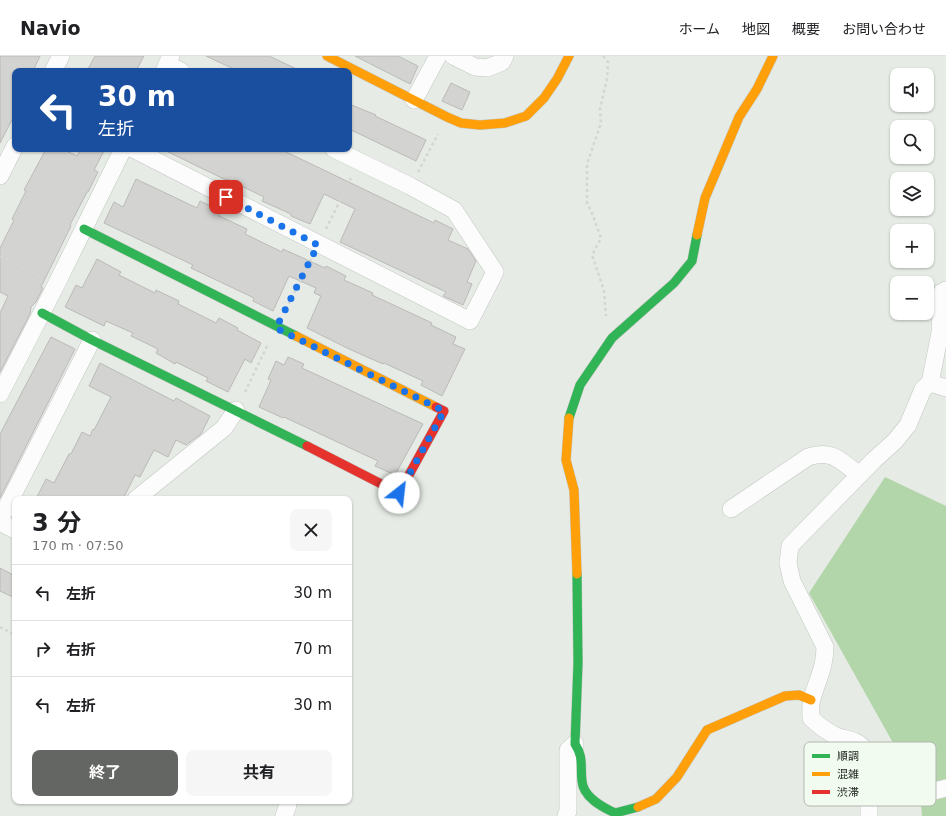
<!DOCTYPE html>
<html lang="ja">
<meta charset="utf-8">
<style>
:root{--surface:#fff;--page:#f6f6f6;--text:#202124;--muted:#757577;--line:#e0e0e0;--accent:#636662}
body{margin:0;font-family:"DejaVu Sans","Noto Sans JP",sans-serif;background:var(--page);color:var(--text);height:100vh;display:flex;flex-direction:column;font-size:15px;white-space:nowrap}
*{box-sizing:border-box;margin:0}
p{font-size:13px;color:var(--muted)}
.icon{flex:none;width:22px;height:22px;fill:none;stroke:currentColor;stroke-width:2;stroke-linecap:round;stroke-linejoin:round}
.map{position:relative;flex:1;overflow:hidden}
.drawer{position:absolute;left:12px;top:440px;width:340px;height:308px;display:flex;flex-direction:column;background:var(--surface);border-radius:8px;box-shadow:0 1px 3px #0004}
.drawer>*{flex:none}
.guide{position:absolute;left:12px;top:12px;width:340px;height:84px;border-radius:8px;box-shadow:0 1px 3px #0004;background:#1a4fa0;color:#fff;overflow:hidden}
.buttons{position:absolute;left:890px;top:12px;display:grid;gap:8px}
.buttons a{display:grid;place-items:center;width:44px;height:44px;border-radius:8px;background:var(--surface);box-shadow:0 1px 3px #0004;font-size:20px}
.pin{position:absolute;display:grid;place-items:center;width:34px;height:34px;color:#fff;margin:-17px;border-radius:8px;box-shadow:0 2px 6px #0006}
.me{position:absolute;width:44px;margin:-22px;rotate:29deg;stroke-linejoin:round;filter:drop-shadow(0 0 3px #0008)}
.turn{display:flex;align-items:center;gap:14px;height:84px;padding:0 20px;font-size:18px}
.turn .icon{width:52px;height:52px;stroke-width:2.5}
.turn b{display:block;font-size:28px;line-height:34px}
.round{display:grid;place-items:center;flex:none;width:42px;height:42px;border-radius:8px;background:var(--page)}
.overview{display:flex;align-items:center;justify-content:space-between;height:68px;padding:0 20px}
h1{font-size:24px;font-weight:700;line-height:30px}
.primary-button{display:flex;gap:8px;margin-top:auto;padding:8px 20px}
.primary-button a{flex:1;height:46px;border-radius:8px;background:var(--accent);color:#fff;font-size:16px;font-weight:700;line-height:46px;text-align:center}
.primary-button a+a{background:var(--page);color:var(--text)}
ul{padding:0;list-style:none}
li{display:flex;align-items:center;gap:12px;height:56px;padding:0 20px;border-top:1px solid var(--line)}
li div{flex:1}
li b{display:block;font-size:15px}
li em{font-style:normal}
header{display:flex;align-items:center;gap:24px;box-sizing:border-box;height:56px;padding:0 20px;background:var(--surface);border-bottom:1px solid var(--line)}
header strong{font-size:19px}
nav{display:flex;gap:22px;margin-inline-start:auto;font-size:14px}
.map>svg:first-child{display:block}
.forest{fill:#b3d5aa}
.building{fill:#d3d3d1;stroke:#bbbab8}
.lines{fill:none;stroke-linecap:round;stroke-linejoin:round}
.street-casing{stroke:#c3c7c3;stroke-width:18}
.fast-casing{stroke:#c3c7c3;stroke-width:10}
.slow-casing{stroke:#c3c7c3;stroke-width:10}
.jam-casing{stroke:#c3c7c3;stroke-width:10}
.path{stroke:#d4d6d4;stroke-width:2.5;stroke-dasharray:3 3;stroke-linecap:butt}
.street{stroke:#fbfcfb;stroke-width:17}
.fast{stroke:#30b455;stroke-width:9}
.slow{stroke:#ff9f0a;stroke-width:9}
.jam{stroke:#e5322d;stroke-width:9}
.route{stroke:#1a73e8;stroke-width:7;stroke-dasharray:0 12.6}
.key{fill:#f2fbf0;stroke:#b2b9b0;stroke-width:1}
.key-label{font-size:11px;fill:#1c1f1c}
</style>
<header>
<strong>Navio</strong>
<nav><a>ホーム</a><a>地図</a><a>概要</a><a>お問い合わせ</a></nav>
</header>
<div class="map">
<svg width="946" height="760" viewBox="0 0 946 760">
<rect width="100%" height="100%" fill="#e6ebe5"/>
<path class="forest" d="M885 421 946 450V760H922L920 735 809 537Z"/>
<g class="building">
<path d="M0 0H40L33 15H15V58L0 87Z"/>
<path d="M95 0H144L136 15H87Z"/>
<path d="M206 0H269L301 15H238Z"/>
<path d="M355 0H398L418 10 410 28Z"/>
<path d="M451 27 470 36 462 54 442 45Z"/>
<path d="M349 48 376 59 375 60 426 84 416 105 349 73Z"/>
<path d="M46 93H62L77 100 81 93H105L94 114 98 116 88 136H87L70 169 71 170 41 231 43 232 36 246 31 251 30 258 0 316V257L8 240 0 236V192L14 164 12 163 26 135 24 134Z"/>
<path d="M162 93H280L434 167 435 164 453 173 448 184 468 193 476 205 467 226 472 228 463 249 443 240 446 236 340 186 355 153 353 152 324 138 310 168 291 160V158L262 145 264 141 227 123 226 124Z"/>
<path d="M136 123 197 152 200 145 221 155 219 160 247 173 245 178 282 196 283 193 325 212 326 210 346 220 344 224 373 237 372 239 432 267 431 269 456 281 453 288 465 293 442 340 421 329 423 325 384 307 383 308 349 293 307 272 321 240 314 237 316 232 289 220 273 255 253 245 254 242 191 212 193 209 104 167 114 146 123 151Z"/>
<path d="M97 203 121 216 119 219 155 237 156 234 179 245 178 248 216 267 219 262 238 272 237 274 261 287 251 307 245 303 228 336 206 325 208 322 176 306 175 308 156 297 158 293 131 280 133 277 106 265 104 270 65 251 76 229 82 232Z"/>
<path d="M51 281 75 293 0 442V378Z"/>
<path d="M288 301 304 308 302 312 423 368 395 419 375 410 378 405 284 361 283 362 259 351 271 324 268 323 276 305 284 309Z"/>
<path d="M100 307 174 345 176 342 210 360 201 378 186 389 176 384 168 401 154 394 140 421 135 419 123 443H36L46 423 54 427 69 398H71L82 376 90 380 93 373 94 374 111 341 89 330Z"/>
<path d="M0 512 15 520V542L0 535Z"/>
</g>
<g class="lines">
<defs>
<g id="street">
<path d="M453 0 475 11 487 12 502 6 505 0"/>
<path d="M167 8 181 15"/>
<path d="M53 15 61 0"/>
<path d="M164 15 171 0"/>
<path d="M414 44 438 0"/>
<path d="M133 93 470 265 495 216 454 154 410 130 334 93"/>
<path d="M0 120 15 90"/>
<path d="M930 327 946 332"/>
<path d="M0 338 56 229 123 93"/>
<path d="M136 443 224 372 236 354"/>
<path d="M731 453 808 401C832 393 841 405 859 419"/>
<path d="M0 464 92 284"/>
<path d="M0 466 15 474"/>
<path d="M869 738H923L946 732"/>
<path d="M284 760 288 749"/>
<path d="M566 760 568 755V694L575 688"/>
<path d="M869 760V738L863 692C857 683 844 684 834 679 825 674 818 669 811 662 811 656 810 648 812 643 817 624 825 612 825 591L792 525 788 507 790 490 874 404 895 385 908 369 923 333 930 327 940 277 942 236 946 234"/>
</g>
<g id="fast">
<path d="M84 173 296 280"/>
<path d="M42 257 92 284 307 390"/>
<path d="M569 362 580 329 612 282 674 227 692 205 697 179"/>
<path d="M577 518 578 607 575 688C584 702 580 709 582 725 583 741 602 751 615 757L638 751"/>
</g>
<g id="slow">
<path d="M327 0 447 61 461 67 480 69 505 67 526 60 544 42 557 23 569 0"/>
<path d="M697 179 705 142 739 61 757 33 773 0"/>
<path d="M296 280 436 351"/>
<path d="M569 362 566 404 574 434 577 518"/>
<path d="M638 751 656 743 677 721 707 674 785 640 799 639 811 644"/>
</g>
<path id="jam" d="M307 390 399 437 444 355 436 351"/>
</defs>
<use href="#street" class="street-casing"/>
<use href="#fast" class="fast-casing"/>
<use href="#slow" class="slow-casing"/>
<use href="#jam" class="jam-casing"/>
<g class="path">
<path d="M603 0 608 6 607 23 600 53 601 67 587 108V147L592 157 601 182 592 199 604 234 606 260"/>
<path d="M418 116 438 78"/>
<path d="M326 173 352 120"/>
<path d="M0 200 41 221"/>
<path d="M286 253 311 203"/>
<path d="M245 336 268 288"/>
<path d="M0 571 15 579"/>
</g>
<use href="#street" class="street"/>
<use href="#fast" class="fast"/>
<use href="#slow" class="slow"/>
<use href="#jam" class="jam"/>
</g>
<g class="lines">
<path class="route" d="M226 141 318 189 276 272 444 355 399 437"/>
</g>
<rect x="804" y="686" width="132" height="64" rx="6" class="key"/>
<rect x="812" y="698" width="18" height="4" fill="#30b455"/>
<rect x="812" y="716" width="18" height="4" fill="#ff9f0a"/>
<rect x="812" y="734" width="18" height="4" fill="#e5322d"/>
<g class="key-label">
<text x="837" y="704">順調</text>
<text x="837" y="722">混雑</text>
<text x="837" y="740">渋滞</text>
</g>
</svg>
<div class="buttons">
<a><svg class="icon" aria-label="sound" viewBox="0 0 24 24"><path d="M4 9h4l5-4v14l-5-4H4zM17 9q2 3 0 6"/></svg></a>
<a><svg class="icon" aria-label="search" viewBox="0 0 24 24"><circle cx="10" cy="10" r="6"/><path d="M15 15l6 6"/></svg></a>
<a><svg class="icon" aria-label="layers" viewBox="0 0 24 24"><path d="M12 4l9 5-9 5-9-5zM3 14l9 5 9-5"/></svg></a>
<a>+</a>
<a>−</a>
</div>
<div class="pin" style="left:226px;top:141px;background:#d93025"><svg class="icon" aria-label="arrive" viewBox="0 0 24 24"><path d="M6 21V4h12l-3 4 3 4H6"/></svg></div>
<svg class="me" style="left:399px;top:437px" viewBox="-20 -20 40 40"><circle r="19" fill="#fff"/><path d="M0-13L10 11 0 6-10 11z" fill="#1a73e8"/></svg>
<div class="guide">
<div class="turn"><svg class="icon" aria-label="left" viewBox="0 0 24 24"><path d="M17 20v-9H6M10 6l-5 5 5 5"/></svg><div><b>30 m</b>左折</div></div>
</div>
<section class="drawer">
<div class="overview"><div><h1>3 分</h1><p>170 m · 07:50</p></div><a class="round"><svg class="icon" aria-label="close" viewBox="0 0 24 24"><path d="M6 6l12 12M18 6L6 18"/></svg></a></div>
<ul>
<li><svg class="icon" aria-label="left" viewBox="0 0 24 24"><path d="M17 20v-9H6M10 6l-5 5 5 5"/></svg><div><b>左折</b></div><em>30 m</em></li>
<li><svg class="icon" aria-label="right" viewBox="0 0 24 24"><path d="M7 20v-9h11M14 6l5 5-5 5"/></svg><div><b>右折</b></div><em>70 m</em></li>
<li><svg class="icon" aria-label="left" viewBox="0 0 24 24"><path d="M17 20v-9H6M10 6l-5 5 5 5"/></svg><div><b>左折</b></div><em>30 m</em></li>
</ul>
<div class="primary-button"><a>終了</a><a>共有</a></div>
</section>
</div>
